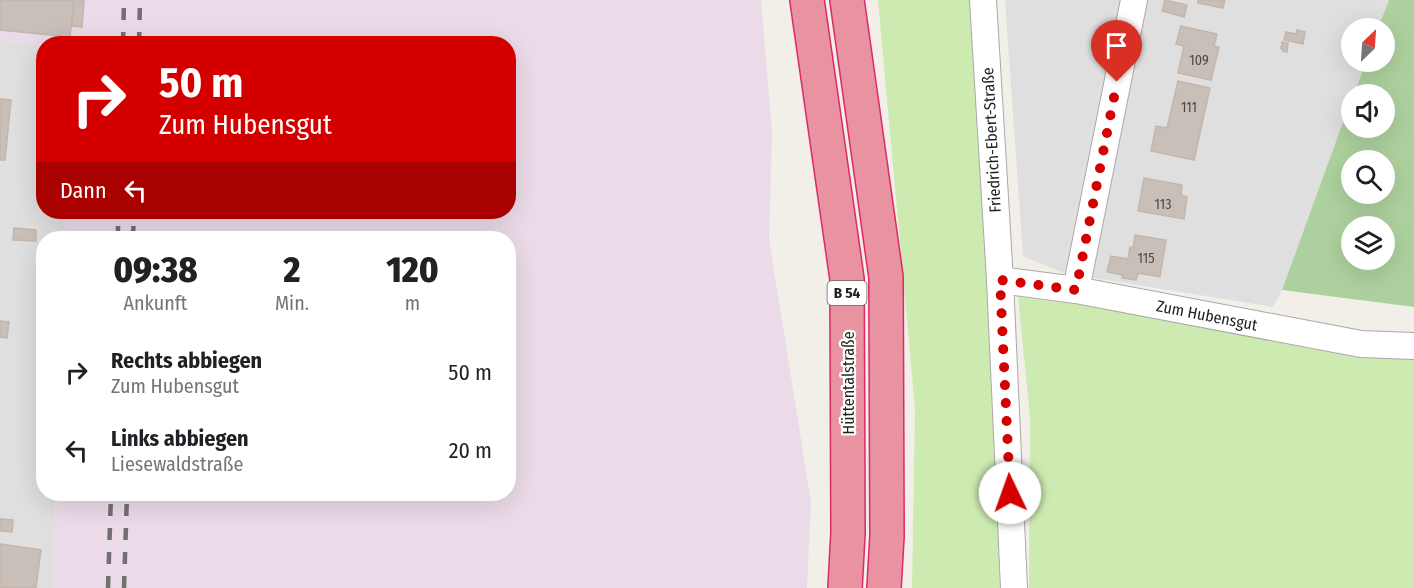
<!DOCTYPE html>
<html lang="de">
<meta charset="utf-8">
<style>
:root{--surface:#fff;--page:#f6f6f6;--text:#202124;--muted:#757577}
body{margin:0;font-family:"Fira Sans Condensed",sans-serif;background:var(--page);color:var(--text);height:100vh;display:flex;flex-direction:column;font-size:22px;white-space:nowrap}
*{box-sizing:border-box;margin:0}
p{font-size:20px;color:var(--muted)}
.icon{flex:none;width:33px;height:33px;fill:none;stroke:currentColor;stroke-width:2;stroke-linecap:round;stroke-linejoin:round}
.map{position:relative;flex:1;overflow:hidden}
.side{position:absolute;left:36px;top:231px;width:480px;height:270px;display:flex;flex-direction:column;background:var(--surface);border-radius:24px;box-shadow:0 6px 24px #0002}
.side>*{flex:none}
.hud{position:absolute;left:36px;top:36px;width:480px;height:183px;border-radius:24px;box-shadow:0 6px 24px #0002;background:#d40000;color:#fff;overflow:hidden}
.needle{width:39px;rotate:25deg}
.fabs{position:absolute;left:1341px;top:18px;display:grid;gap:12px}
.fabs a{display:grid;place-items:center;width:54px;height:54px;border-radius:50%;background:var(--surface);box-shadow:0 6px 24px #0002;font-size:30px}
.pin{position:absolute;display:grid;place-items:center;width:51px;height:51px;color:#fff;margin:-62px -26px;border-radius:50% 50% 50% 0;rotate:-45deg;box-shadow:0 0 6px #0007}
.pin .icon{rotate:45deg}
.me{position:absolute;width:66px;margin:-33px;rotate:357deg;stroke-linejoin:round;filter:drop-shadow(0 0 4px #0008)}
.turn{display:flex;align-items:center;gap:21px;height:126px;padding:0 24px;font-size:27px}
.turn .icon{width:78px;height:78px;stroke-width:2.5}
.turn b{display:block;font-size:42px;line-height:51px}
.then{display:flex;align-items:center;height:57px;padding:0 24px;background:#0003;gap:12px;font-size:22px}
.eta{display:flex;justify-content:space-evenly;align-items:center;height:102px;text-align:center}
.eta b{font-size:36px;font-weight:800;line-height:42px}
ul{padding:0;list-style:none}
li{display:flex;align-items:center;gap:18px;height:78px;padding:0 24px}
li div{flex:1}
li b{display:block;font-size:22px}
li em{font-style:normal}
.map>svg:first-child{display:block}
.residential{fill:#e0dfdf}
.industrial{fill:#ebdbe8}
.grass{fill:#cdebb0}
.forest{fill:#add19e;fill-rule:evenodd}
.building{fill:#c7bfb8;stroke:#c4b6ab;stroke-width:1.5}
.lines{fill:none;stroke-linecap:round;stroke-linejoin:round}
.street-casing{stroke:#a9a9a9;stroke-width:28}
.highway-casing{stroke:#dc2a67;stroke-width:36}
.street{stroke:#fff;stroke-width:26}
.highway{stroke:#e892a2;stroke-width:33}
.rail{stroke:#707070;stroke-width:4.5;stroke-dasharray:12 12;stroke-linecap:butt}
.route{stroke:#d40000;stroke-width:10;stroke-dasharray:0 18}
.labels{text-anchor:middle;stroke-width:4.5;stroke-linejoin:round;paint-order:stroke}
.number-label{font-size:14px;fill:#4b4948}
.shield{fill:#fff;stroke:#646464;stroke-width:1.5}
.shield-label{font-size:15px;font-weight:bold;fill:#222}
.street-label{font-size:16px;fill:#222;stroke:#fff}
</style>
<div class="map">
<svg width="1414" height="588" viewBox="0 0 1414 588">
<rect width="100%" height="100%" fill="#f2efe9"/>
<g class="residential">
<path d="M1005 0H1389L1378 28H1352V62H1366L1354 94H1352L1351 100 1282 290 1273 307 1063 273 1023 256Z"/>
<path d="M0 40 43 45 44 212H65L64 238H44V494H56L53 588H0Z"/>
</g>
<path class="industrial" d="M0 0H761L772 133 769 239 811 502 807 588H53L56 494H508V238H64L65 212H508V44H44L43 45 0 40Z"/>
<g class="grass">
<path d="M878 0H976L1003 588H912L915 409Z"/>
<path d="M1018 297 1177 317 1414 353V588H1029L1030 417Z"/>
</g>
<path class="forest" d="M1389 0H1414V307L1282 290 1351 100 1352 128H1384V94H1354L1366 62H1384V28H1378ZM1352 160H1384V194H1352ZM1352 226H1384V260H1352Z"/>
<g class="building">
<path d="M0 0H74L70 37 0 30Z"/>
<path d="M74 0H84L82 27 72 26Z"/>
<path d="M1165 0 1187 5 1184 17 1162 11Z"/>
<path d="M1198 0H1225L1223 8 1198 3Z"/>
<path d="M1181 26 1217 34 1214 46 1219 47 1211 80 1178 73 1184 46 1176 44Z"/>
<path d="M1297 30 1305 32 1303 44 1284 40 1286 32 1296 34Z"/>
<path d="M1282 42 1288 43 1287 52 1283 51 1281 48Z"/>
<path d="M1178 81 1210 88 1194 160 1151 151 1156 126 1167 128Z"/>
<path d="M0 99 11 100 5 160H0Z"/>
<path d="M1144 178 1182 185 1181 195 1187 197 1184 219 1138 211Z"/>
<path d="M14 228 36 230V241L13 240Z"/>
<path d="M1135 235 1166 240 1160 277 1138 273 1136 280 1122 278 1123 275 1107 272 1111 256 1128 259 1130 247 1133 248Z"/>
<path d="M0 321 9 322 7 338 0 337Z"/>
<path d="M0 519 13 520 12 532 0 531Z"/>
<path d="M0 544 41 550 36 588H0Z"/>
</g>
<g class="lines">
<defs>
<g id="street">
<path d="M983 0 1000 280 1014 588"/>
<path d="M1000 280 1076 290 1361 344 1414 346"/>
<path d="M1076 290 1134 0"/>
</g>
<g id="highway">
<path d="M807 0 847 279 848 533 845 588"/>
<path d="M847 0 886 277 887 536 884 588"/>
</g>
</defs>
<use href="#street" class="street-casing"/>
<use href="#highway" class="highway-casing"/>
<use href="#street" class="street"/>
<use href="#highway" class="highway"/>
<g class="rail">
<path d="M123 44 124 0"/>
<path d="M139 44 140 0"/>
<path d="M118 238V212"/>
<path d="M133 238 134 212"/>
<path d="M108 588 111 494"/>
<path d="M124 588 127 494"/>
</g>
</g>
<g class="lines">
<path class="route" d="M1010 493 1000 280 1076 290 1117 82"/>
</g>
<g class="labels">
<g class="number-label">
<text x="1199" y="65">109</text>
<text x="1189" y="112">111</text>
<text x="1163" y="209">113</text>
<text x="1146" y="263">115</text>
</g>
<rect class="shield" x="827.5" y="281" width="39" height="24" rx="4.5"/>
<g class="shield-label">
<text x="847" y="298">B 54</text>
</g>
<g class="street-label">
<text transform="translate(991 140) rotate(-93)" y="6">Friedrich-Ebert-Straße</text>
<text transform="translate(1207 315) rotate(11)" y="6">Zum Hubensgut</text>
<text transform="translate(848 383) rotate(-90)" y="6">Hüttentalstraße</text>
</g>
</g>
</svg>
<div class="fabs">
<a><svg class="needle" viewBox="-14 -14 28 28"><path d="M0-13l5 13h-10z" fill="#e53935"/><path d="M0 13l5-13h-10z" fill="#757577"/></svg></a>
<a><svg class="icon" aria-label="sound" viewBox="0 0 24 24"><path d="M4 9h4l5-4v14l-5-4H4zM17 9q2 3 0 6"/></svg></a>
<a><svg class="icon" aria-label="search" viewBox="0 0 24 24"><circle cx="10" cy="10" r="6"/><path d="M15 15l6 6"/></svg></a>
<a><svg class="icon" aria-label="layers" viewBox="0 0 24 24"><path d="M12 4l9 5-9 5-9-5zM3 14l9 5 9-5"/></svg></a>
</div>
<div class="pin" style="left:1117px;top:82px;background:#d93025"><svg class="icon" aria-label="arrive" viewBox="0 0 24 24"><path d="M6 21V4h12l-3 4 3 4H6"/></svg></div>
<svg class="me" style="left:1010px;top:493px" viewBox="-20 -20 40 40"><circle r="19" fill="#fff"/><path d="M0-13L10 11 0 6-10 11z" fill="#d40000"/></svg>
<div class="hud">
<div class="turn"><svg class="icon" aria-label="right" viewBox="0 0 24 24"><path d="M7 20v-9h11M14 6l5 5-5 5"/></svg><div><b>50 m</b>Zum Hubensgut</div></div>
<div class="then">Dann<svg class="icon" aria-label="left" viewBox="0 0 24 24"><path d="M17 20v-9H6M10 6l-5 5 5 5"/></svg></div>
</div>
<section class="side">
<div class="eta">
<div><b>09:38</b><p>Ankunft</p></div>
<div><b>2</b><p>Min.</p></div>
<div><b>120</b><p>m</p></div>
</div>
<ul>
<li><svg class="icon" aria-label="right" viewBox="0 0 24 24"><path d="M7 20v-9h11M14 6l5 5-5 5"/></svg><div><b>Rechts abbiegen</b><p>Zum Hubensgut</p></div><em>50 m</em></li>
<li><svg class="icon" aria-label="left" viewBox="0 0 24 24"><path d="M17 20v-9H6M10 6l-5 5 5 5"/></svg><div><b>Links abbiegen</b><p>Liesewaldstraße</p></div><em>20 m</em></li>
</ul>
</section>
</div>
